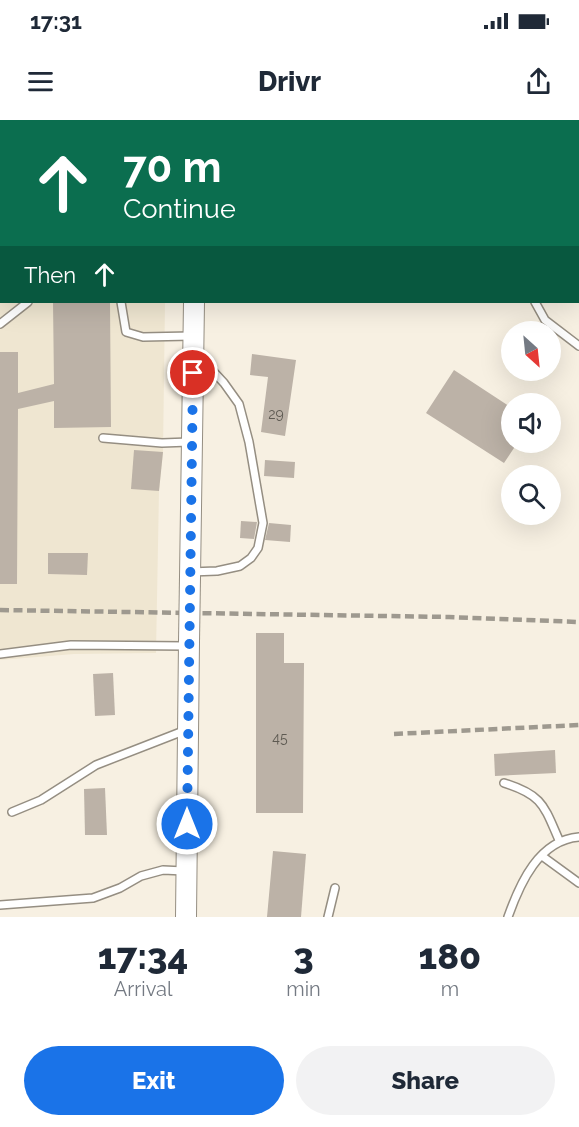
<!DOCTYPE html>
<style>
:root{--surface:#fff;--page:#f2f2f3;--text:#1f2937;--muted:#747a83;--accent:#1a73e8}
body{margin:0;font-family:Raleway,sans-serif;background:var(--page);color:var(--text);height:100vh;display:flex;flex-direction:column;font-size:22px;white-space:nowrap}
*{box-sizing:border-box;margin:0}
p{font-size:20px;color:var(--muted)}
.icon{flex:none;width:33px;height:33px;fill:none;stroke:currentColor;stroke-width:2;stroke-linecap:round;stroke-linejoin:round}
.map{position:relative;height:797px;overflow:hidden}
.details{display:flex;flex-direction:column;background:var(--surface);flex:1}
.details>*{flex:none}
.guide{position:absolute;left:0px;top:0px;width:579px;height:183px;box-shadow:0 6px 24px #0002;background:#0b6e4f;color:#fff;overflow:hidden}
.needle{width:39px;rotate:153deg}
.controls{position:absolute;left:501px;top:201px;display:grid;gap:12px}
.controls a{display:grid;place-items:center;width:60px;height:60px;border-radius:50%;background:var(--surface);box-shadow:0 6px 24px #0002;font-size:30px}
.pin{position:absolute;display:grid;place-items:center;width:51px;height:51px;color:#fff;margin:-26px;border:3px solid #fff;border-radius:50%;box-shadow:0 2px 6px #0007}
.me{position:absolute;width:66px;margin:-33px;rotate:0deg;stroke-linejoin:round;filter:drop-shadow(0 0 4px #0008)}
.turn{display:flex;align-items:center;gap:21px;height:126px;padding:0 24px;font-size:27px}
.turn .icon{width:78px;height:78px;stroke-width:2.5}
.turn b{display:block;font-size:42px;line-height:51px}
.then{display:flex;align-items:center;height:57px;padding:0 24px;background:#0003;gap:12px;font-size:22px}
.eta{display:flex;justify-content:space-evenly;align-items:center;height:102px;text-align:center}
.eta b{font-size:36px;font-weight:800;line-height:42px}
.action{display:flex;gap:12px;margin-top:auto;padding:12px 24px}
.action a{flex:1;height:69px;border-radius:36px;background:var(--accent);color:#fff;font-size:24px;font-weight:800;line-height:69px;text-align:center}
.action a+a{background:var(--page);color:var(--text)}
.status{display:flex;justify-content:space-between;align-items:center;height:42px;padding:0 30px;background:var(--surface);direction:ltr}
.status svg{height:16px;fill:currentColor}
header{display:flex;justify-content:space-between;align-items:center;height:78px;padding:0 24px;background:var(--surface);font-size:27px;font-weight:800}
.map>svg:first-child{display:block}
.industrial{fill:#efe6d1}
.building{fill:#bcb2a7}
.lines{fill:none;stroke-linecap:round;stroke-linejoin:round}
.service-casing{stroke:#958e82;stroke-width:10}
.secondary-casing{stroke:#958e82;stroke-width:22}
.service{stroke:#fff;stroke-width:7}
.secondary{stroke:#fff;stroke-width:20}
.rail{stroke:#9e998f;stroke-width:4.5;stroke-dasharray:9 4.5;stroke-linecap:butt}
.secondary-bridge-casing{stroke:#958e82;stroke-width:22;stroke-linecap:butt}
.secondary-bridge{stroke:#fff;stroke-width:20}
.route{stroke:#1a73e8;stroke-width:10;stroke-dasharray:0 18}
.labels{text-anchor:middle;stroke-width:6;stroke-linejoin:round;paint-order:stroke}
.number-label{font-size:14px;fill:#5e5a52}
</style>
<div class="status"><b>17:31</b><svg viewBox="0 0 49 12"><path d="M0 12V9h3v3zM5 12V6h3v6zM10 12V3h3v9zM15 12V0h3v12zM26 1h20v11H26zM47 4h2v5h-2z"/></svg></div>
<header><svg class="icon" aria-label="menu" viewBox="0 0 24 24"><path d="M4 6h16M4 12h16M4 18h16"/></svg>Drivr<svg class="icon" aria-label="share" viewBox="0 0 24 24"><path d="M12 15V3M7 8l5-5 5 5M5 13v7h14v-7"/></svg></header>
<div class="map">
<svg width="579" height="797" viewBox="0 0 579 797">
<rect width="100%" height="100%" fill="#f7f0e2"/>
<path class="industrial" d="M0 0H166L2 2V182H165L163 332 159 371 156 533 74 534 0 540Z"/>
<g class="building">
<path d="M53 182H110L111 307 54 308V281L18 289 17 464H0V232H18V273L54 264Z"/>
<path d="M252 234 296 240 285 316 261 312 268 257 250 255Z"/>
<path d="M454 250 512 288V322H518L504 343 426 293Z"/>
<path d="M134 330 163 332 159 371 131 369Z"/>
<path d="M265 340 295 342 294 358 264 356Z"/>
<path d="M241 401 257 402 254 419 240 418Z"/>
<path d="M269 403 291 405 290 422 265 420Z"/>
<path d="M48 433H88L87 455 48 454Z"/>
<path d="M256 513H284V543H304L303 693H256Z"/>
<path d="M113 553 115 595 95 596 93 554Z"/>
<path d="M555 630 556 653 495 656 494 634Z"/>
<path d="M105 668 107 715H85L84 669Z"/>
<path d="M273 731 306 734 301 797H267Z"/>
</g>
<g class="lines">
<defs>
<g id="service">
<path d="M471 0V2"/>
<path d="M33 2V0"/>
<path d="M121 182 126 212 143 217 191 216"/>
<path d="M535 182 545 200 579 226"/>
<path d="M0 204 28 182"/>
<path d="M103 318 162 323 189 322"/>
<path d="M190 452 217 451 240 446 251 438 258 428 263 403 249 322 239 284 224 263 197 234"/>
<path d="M0 534 71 525 186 526"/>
<path d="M504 663C543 675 544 686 559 720"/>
<path d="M12 692 41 680 96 645 186 610"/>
<path d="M542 736 579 763"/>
<path d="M0 785 93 778 120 768 141 756 163 750 184 751"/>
<path d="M328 797 335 768"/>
<path d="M508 797C520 763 539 720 579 717"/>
</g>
<g id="secondary">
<path d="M196 2V0"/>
<path d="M190 457 194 182"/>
<path d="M186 797 189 522"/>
</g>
</defs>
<use href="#service" class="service-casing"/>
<use href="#secondary" class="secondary-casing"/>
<use href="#service" class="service"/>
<use href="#secondary" class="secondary"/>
<g class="rail">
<path d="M0 490 449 497 579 502"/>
<path d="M394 614 579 605"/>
</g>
<defs>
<path id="secondary-bridge" d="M189 522 190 457"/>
</defs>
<use href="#secondary-bridge" class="secondary-bridge-casing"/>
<use href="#secondary-bridge" class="secondary-bridge"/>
</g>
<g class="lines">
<path class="route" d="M187 704 193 253"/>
</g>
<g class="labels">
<g class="number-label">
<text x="276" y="299">29</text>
<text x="280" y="623">45</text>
</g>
</g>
</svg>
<div class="controls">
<a><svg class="needle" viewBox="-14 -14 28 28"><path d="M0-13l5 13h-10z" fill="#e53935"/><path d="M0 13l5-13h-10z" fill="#747a83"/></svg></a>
<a><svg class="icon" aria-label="sound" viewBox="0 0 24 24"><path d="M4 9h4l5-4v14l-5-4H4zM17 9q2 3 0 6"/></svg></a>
<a><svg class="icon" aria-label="search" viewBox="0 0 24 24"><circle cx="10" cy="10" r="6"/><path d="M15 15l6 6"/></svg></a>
</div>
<div class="pin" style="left:193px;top:253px;background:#d93025"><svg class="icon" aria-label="arrive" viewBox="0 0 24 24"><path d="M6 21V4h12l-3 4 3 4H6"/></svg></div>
<svg class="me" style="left:187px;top:704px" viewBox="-20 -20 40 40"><circle r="17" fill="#1a73e8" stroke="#fff" stroke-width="3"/><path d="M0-11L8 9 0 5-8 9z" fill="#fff"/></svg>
<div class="guide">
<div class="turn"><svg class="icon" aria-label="ahead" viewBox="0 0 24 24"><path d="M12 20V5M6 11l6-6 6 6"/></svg><div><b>70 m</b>Continue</div></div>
<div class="then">Then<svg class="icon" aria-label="ahead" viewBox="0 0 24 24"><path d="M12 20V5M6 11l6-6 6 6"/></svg></div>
</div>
</div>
<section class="details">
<div class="eta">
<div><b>17:34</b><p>Arrival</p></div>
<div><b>3</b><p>min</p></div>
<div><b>180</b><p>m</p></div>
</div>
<div class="action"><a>Exit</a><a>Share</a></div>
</section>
